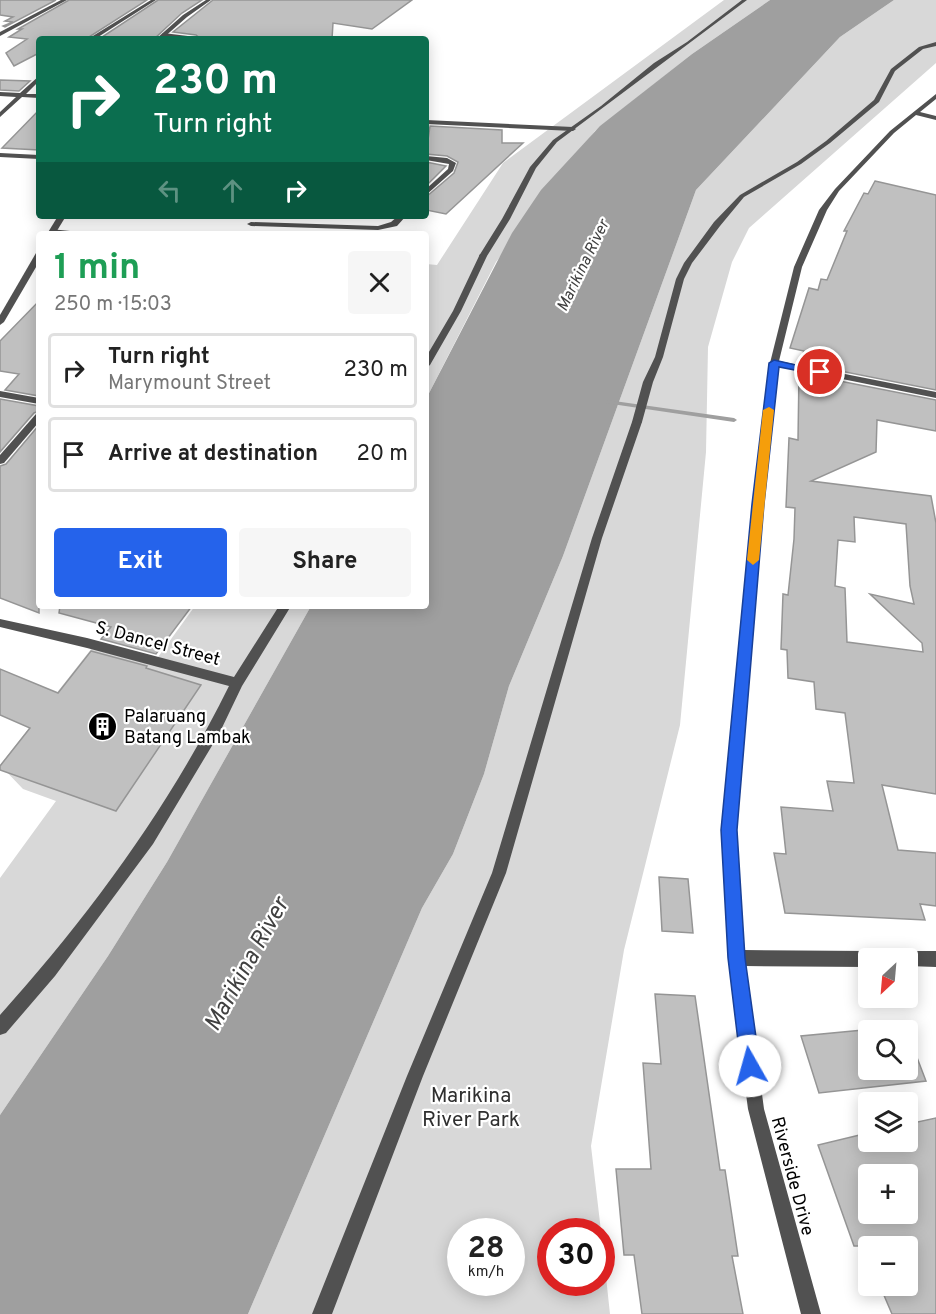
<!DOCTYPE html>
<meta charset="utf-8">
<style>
:root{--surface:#fff;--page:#f6f6f6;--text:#222;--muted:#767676;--line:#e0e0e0;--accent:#2563eb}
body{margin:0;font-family:Overpass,sans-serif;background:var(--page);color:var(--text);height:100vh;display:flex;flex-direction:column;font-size:22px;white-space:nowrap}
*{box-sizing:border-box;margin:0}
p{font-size:20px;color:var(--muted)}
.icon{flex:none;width:33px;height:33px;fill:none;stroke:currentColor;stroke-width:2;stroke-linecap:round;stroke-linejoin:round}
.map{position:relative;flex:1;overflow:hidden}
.details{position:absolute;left:36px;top:231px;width:393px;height:378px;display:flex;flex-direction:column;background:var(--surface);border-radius:6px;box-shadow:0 3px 15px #0003}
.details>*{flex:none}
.top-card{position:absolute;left:36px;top:36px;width:393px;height:183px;border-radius:6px;box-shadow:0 3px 15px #0003;background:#0b6e4f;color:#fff;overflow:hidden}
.needle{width:39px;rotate:206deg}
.controls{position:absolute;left:858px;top:948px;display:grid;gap:12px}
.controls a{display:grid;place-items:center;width:60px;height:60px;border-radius:6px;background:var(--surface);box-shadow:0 3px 15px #0003;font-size:30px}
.speed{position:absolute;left:447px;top:1218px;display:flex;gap:12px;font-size:30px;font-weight:700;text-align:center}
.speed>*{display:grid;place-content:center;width:78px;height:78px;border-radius:50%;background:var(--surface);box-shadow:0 3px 15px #0003;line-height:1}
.speed small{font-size:15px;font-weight:400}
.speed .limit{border:9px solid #d22;background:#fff;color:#111}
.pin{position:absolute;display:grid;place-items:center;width:51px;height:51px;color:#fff;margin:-26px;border:3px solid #fff;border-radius:50%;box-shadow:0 2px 6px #0007}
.me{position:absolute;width:66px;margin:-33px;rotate:353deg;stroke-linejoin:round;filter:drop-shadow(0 0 4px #0008)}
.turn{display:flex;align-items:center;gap:21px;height:126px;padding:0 18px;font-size:27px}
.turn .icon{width:78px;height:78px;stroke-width:2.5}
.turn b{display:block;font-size:42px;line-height:51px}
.lanes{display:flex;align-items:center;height:57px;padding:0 18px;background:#0003;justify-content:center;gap:30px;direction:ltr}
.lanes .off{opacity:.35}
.round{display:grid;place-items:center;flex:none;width:63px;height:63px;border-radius:6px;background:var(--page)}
.summary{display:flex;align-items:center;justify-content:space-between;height:102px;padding:0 18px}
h1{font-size:36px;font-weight:700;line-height:45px;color:#1e9e55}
.button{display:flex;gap:12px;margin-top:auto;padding:12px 18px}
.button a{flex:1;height:69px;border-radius:6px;background:var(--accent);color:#fff;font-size:24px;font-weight:700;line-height:69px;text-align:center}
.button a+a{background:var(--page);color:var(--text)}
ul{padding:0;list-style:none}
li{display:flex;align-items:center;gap:18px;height:75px;margin:0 12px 9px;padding:0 6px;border:3px solid var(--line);border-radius:6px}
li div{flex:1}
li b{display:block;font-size:22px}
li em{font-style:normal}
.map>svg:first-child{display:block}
.green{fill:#d8d8d8;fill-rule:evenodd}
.water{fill:#9f9f9f}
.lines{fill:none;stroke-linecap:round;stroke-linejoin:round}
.stream{fill:#9f9f9f;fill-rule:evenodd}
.building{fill:#c0c0c0;stroke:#959595;stroke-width:1.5;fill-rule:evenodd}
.pedestrian{fill:#515151;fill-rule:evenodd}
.minor{fill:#515151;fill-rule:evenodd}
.tertiary{fill:#515151;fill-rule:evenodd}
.route{fill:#2563eb;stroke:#184099;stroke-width:1.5}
.slow{fill:#f59e0b}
.labels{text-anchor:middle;stroke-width:4.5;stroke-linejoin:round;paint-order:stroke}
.far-water-label{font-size:16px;font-style:italic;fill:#404040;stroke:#fff}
.street-label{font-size:18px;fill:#000;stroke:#fff}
.poi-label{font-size:18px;fill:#000;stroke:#fff;text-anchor:start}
.near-park-label{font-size:21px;fill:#2f2f2f;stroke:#fff}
.near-water-label{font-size:24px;font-style:italic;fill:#404040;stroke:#fff}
</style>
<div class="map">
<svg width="936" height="1314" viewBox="0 0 936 1314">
<rect width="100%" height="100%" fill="#fff"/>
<g class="green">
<path d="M724 0H770L692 54 595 131 496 262 426 399V264L437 265 503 163Z"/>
<path d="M894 0H936V63L749 228 732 262 708 347 706 452 680 725 624 950 591 1146 601 1231 550 1232V1282H602V1240L610 1314H248L422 908 453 854 484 774 509 686 563 556 696 190 840 37ZM460 1232H512V1282H460Z"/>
<path d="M195 606H311L167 862 108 956 0 1115V878L56 801 23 789 0 765 92 648 153 664Z"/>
</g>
<path class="water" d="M770 0H894L840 37 696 190 563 556 509 686 484 774 453 854 422 908 248 1314H0V1115L108 956 167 862 311 606H426V399L512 233 541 190 600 126 692 54Z"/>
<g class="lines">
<path class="stream" d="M607 400 734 418 737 420 734 422 605 403 604 402Z"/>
</g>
<g class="building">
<path d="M0 0H56L5 27 3 26 13 22 5 21 13 17 0 15Z"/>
<path d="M69 0H147L86 39H39V53L14 66 6 53 27 39 9 37 22 29H18Z"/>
<path d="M158 0H202L182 13 154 39H99Z"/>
<path d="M213 0H412L372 29 333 23 332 39H201L196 35 173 32Z"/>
<path d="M0 80 30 81 19 91 0 90Z"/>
<path d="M39 110V150L2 148Z"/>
<path d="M430 126 502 130V143H523L446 214 426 210V197L454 173 458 162 447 156 426 154Z"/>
<path d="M426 162 446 166 426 186Z"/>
<path d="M875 181 936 195V390L800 363 804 351 790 348 809 288 818 290 821 279 827 280 847 231H844L864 193 868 194Z"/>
<path d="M39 301V396L5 390 19 374 0 371V341Z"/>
<path d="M799 373 936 400V431L877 420 876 452 811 481 931 496 936 523V794L882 785 898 850 936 853V906L920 904 925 920 785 913 774 853 786 854 781 807 833 811 827 781 854 783 845 713 816 709 814 682 788 678 787 650 781 649 783 594 788 595 794 539 795 508 786 507 789 438 798 440ZM854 517 906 524 910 586 914 604 870 594 922 643 923 652 847 642 845 588 835 586 838 540 855 542Z"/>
<path d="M0 399 39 406V411L34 413 0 452Z"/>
<path d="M39 425V613L0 598V466L6 464Z"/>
<path d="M60 606H192L156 654 101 639 111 627 59 613Z"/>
<path d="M91 651 147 666 146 668 201 685 116 811 0 770V766L30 728 0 715V669L58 693Z"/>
<path d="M659 877 688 879 693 933 662 931Z"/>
<path d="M655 994 695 996 720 1170H725L738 1256H732L743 1314H642L634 1255H624L616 1169H651L643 1063 661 1064Z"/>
<path d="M905 1026 906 1030H868V1070H908V1034L926 1081 819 1093 801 1036Z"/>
<path d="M936 1118V1314H892L880 1286H908V1246H868V1257L864 1246H854L818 1145 868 1133V1142H908V1124ZM868 1174H908V1214H868Z"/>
</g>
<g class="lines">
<g class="pedestrian">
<path d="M742 0H747L557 142 536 168 510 219 487 256 480 258 479 256 502 219 530 167 553 140 601 106 654 63 687 42Z"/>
<path d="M936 42V46L923 49 895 71 879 102 830 143 801 164 744 197 720 226 692 263 684 279 663 357 653 382 642 422 640 424H634L632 422 643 382 655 357 676 279 684 263 714 222 740 195 797 162 826 141 874 100 891 69 919 47Z"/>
</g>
<g class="minor">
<path d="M151 0H156L95 39H88Z"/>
<path d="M163 33 196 37 199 39 161 36Z"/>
<path d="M39 76V81L26 94H39V98L22 97 0 117V112L16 97 0 96V92L20 93Z"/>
<path d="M936 94V99L920 112 936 116V120L916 115 894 133 839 191 827 210 802 267 779 361 936 392V398L778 366 763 504 736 830 743 950 868 951 873 954 875 958H868V967L745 966 764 1109 821 1314H801L748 1109 728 958 722 830 753 504 770 363 794 267 819 210 835 189 890 131Z"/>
<path d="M426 120 573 127 576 129 573 131 426 124Z"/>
<path d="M426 156 447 158 456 163 453 171 426 195V189L448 169 449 164 426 160Z"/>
<path d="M398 216H406L397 226 378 230 251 226 247 224 251 222 378 226 391 222Z"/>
<path d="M50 229 80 232 84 234 53 233H50Z"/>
<path d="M480 254 487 256 461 311 430 365 426 368V357L453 311Z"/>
<path d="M0 391 39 398V404L0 397Z"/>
<path d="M39 413V422L4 463 0 464V455L36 414Z"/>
<path d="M637 419 642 422 602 538 506 873 423 1076 332 1314H312L407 1076 492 873 592 538 632 422Z"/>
<path d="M279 606H291L242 686 219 734 153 844 55 976 6 1033 0 1035V1015C89 916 170 806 229 686L87 648 0 627V619L87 638 234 677Z"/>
<path d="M908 951H936V967L908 966V958H901L903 954Z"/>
</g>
<g class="tertiary">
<path d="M61 0H67L0 36V32Z"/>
<path d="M206 0H211L187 17 162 39H156L183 15Z"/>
<path d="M0 153 39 155V159L0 157Z"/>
<path d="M58 216H66L55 234H47Z"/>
<path d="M36 253H39V262L4 322 0 325V315Z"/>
</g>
</g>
<path class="route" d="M774 360 826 372 820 375 779 367 764 504 737 830 745 958 760 1066 757 1073 750 1075 744 1073 741 1066 728 958 721 830 752 504 769 363Z"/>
<path class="slow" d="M769 407 774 410 759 560 753 565 747 560 763 410Z"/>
<defs>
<symbol id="building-disc" viewBox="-11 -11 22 22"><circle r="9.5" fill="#000" stroke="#fff"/><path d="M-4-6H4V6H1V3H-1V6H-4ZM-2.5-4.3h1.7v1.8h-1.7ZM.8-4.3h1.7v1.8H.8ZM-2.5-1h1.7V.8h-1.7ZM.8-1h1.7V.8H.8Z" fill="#fff"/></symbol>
</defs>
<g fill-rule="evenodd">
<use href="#building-disc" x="86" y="710" width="33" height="33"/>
</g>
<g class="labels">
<g class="far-water-label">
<text transform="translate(582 265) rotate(-64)" y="6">Marikina River</text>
</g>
<g class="street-label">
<text transform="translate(158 643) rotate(15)" y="6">S. Dancel Street</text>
<text transform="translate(793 1176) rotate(75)" y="6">Riverside Drive</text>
</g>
<g class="poi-label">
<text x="124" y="722">Palaruang<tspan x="124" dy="21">Batang Lambak</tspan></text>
</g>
<g class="near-park-label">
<text x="471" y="1102">Marikina<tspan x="471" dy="24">River Park</tspan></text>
</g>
<g class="near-water-label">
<text transform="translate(246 964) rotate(-61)" y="8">Marikina River</text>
</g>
</g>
</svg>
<div class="controls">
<a><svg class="needle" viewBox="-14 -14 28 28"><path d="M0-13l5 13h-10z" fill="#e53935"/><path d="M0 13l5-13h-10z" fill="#767676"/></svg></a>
<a><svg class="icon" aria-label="search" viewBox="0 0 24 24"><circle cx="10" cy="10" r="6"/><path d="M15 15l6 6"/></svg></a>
<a><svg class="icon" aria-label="layers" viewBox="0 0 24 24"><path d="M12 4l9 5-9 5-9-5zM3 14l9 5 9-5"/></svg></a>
<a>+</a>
<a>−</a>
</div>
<div class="speed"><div>28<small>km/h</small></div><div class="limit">30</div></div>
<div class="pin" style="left:820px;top:372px;background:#d93025"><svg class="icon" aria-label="arrive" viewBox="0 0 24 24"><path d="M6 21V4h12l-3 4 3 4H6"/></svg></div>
<svg class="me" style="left:750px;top:1066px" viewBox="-20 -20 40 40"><circle r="19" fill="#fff"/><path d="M0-13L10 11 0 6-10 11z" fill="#2563eb"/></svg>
<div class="top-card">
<div class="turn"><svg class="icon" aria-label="right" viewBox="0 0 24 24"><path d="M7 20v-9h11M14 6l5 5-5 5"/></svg><div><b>230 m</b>Turn right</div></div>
<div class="lanes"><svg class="icon off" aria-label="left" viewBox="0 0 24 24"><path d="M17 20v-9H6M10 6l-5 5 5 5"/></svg><svg class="icon off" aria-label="ahead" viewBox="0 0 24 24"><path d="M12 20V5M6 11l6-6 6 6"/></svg><svg class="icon" aria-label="right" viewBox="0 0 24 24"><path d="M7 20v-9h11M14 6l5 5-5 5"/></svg></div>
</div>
<section class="details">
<div class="summary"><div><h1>1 min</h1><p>250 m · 15:03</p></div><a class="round"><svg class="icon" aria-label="close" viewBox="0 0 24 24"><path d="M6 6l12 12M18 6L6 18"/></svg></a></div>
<ul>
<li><svg class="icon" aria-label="right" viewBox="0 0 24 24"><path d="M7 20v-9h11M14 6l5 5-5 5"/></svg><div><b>Turn right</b><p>Marymount Street</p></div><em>230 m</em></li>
<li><svg class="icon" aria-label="arrive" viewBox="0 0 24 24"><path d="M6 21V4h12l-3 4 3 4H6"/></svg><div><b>Arrive at destination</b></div><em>20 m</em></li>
</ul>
<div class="button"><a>Exit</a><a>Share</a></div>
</section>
</div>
